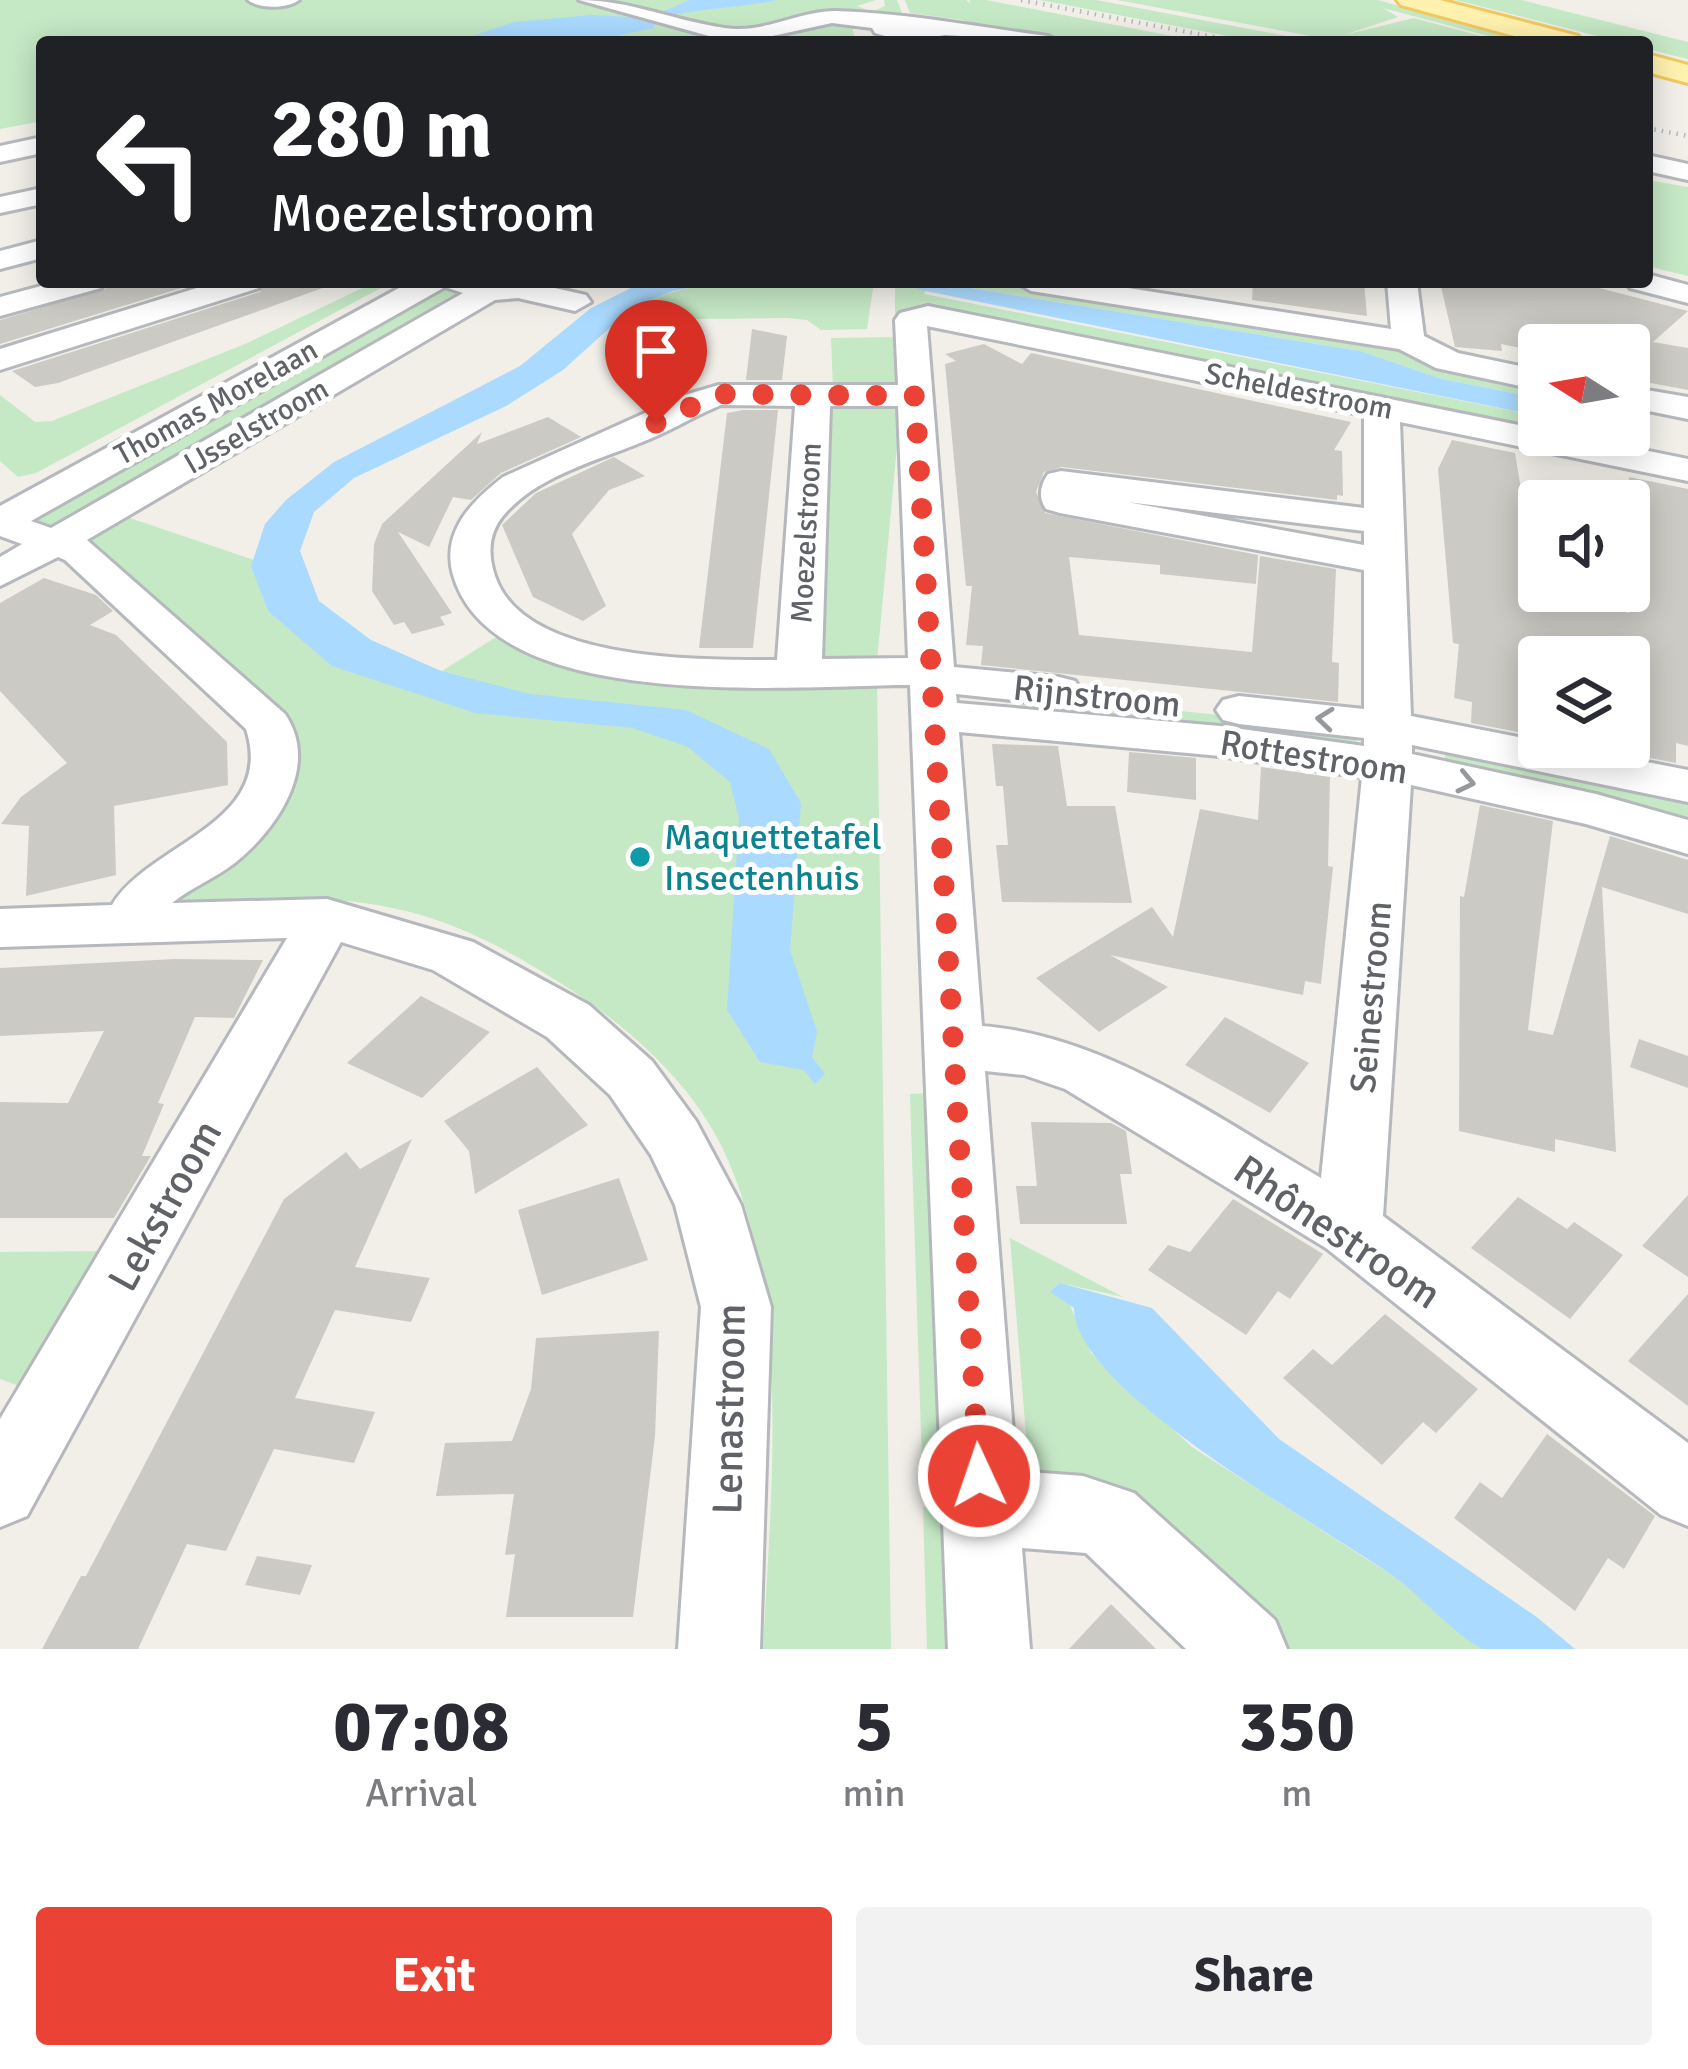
<!DOCTYPE html>
<meta charset="utf-8">
<style>
:root{--surface:#fff;--page:#f2f2f3;--text:#2b2b33;--muted:#7c7c81;--accent:#ea4335}
body{margin:0;font-family:Signika,sans-serif;background:var(--page);color:var(--text);height:100vh;display:flex;flex-direction:column;font-size:45px;white-space:nowrap}
*{box-sizing:border-box;margin:0}
p{font-size:39px;color:var(--muted)}
.icon{flex:none;width:66px;height:66px;fill:none;stroke:currentColor;stroke-width:2;stroke-linecap:round;stroke-linejoin:round}
.map{position:relative;height:1649px;overflow:hidden}
.sheet{display:flex;flex-direction:column;background:var(--surface);flex:1}
.sheet>*{flex:none}
.top-card{position:absolute;left:36px;top:36px;width:1617px;height:252px;border-radius:12px;box-shadow:0 6px 30px #0003;background:#202124;color:#fff;overflow:hidden}
.needle{width:78px;rotate:281deg}
.tools{position:absolute;left:1518px;top:324px;display:grid;gap:24px}
.tools a{display:grid;place-items:center;width:132px;height:132px;border-radius:12px;background:var(--surface);box-shadow:0 6px 30px #0003;font-size:60px}
.pin{position:absolute;display:grid;place-items:center;width:102px;height:102px;color:#fff;margin:-123px -51px;border-radius:50% 50% 50% 0;rotate:-45deg;box-shadow:0 0 12px #0007}
.pin .icon{rotate:45deg}
.me{position:absolute;width:132px;margin:-66px;rotate:357deg;stroke-linejoin:round;filter:drop-shadow(0 0 9px #0008)}
.turn{display:flex;align-items:center;gap:42px;height:252px;padding:0 36px;font-size:54px}
.turn .icon{width:156px;height:156px;stroke-width:2.5}
.turn b{display:block;font-size:84px;line-height:102px}
.eta{display:flex;justify-content:space-evenly;align-items:center;height:204px;text-align:center}
.eta b{font-size:72px;font-weight:700;line-height:84px}
.primary-button{display:flex;gap:24px;margin-top:auto;padding:24px 36px}
.primary-button a{flex:1;height:138px;border-radius:12px;background:var(--accent);color:#fff;font-size:48px;font-weight:700;line-height:138px;text-align:center}
.primary-button a+a{background:var(--page);color:var(--text)}
.map>svg:first-child{display:block}
.green{fill:#c5e8c5}
.water{fill:#aadaff}
.building{fill:#cccac5}
.lines{fill:none;stroke-linecap:round;stroke-linejoin:round}
.minor-casing{stroke:#b5b8bc;stroke-width:6}
.major-casing{stroke:#f2c960;stroke-width:6}
.minor{fill:#fff;fill-rule:evenodd}
.major{fill:#fff2af;fill-rule:evenodd}
.rail{stroke:#b6b7b8;stroke-width:4.5;stroke-dasharray:1.5 6;stroke-linecap:butt}
.oneway{stroke:#979a9d}
.route{stroke:#ea4335;stroke-width:21;stroke-dasharray:0 37.8}
.culture-dot{fill:#0f9aa8;stroke:#fff;stroke-width:4.5}
.labels{text-anchor:middle;stroke-width:10;stroke-linejoin:round;paint-order:stroke}
.far-street-label{font-size:30px;fill:#5f6368;stroke:#fff}
.street-label{font-size:36px;fill:#5f6368;stroke:#fff}
.culture-label{font-size:36px;fill:#0d838f;stroke:#fff;text-anchor:start}
.near-street-label{font-size:42px;fill:#5f6368;stroke:#fff}
</style>
<div class="map">
<svg width="1688" height="1649" viewBox="0 0 1688 1649">
<rect width="100%" height="100%" fill="#f1efe8"/>
<g class="green">
<path d="M0 0H876L857 6 872 12 885 6 884 0H897L902 13 818 22 852 23 854 36 842 42H715L699 37 678 42H42V121L0 129Z"/>
<path d="M905 0H966L971 4 969 0H986L1203 42H1071L983 32 963 20 910 13Z"/>
<path d="M1040 0H1096L1319 42H1259Z"/>
<path d="M1117 0H1377L1536 42H1511L1383 8 1398 17 1344 35 1414 18 1503 42H1343Z"/>
<path d="M1456 0H1521L1688 42V59L1647 49V42H1621Z"/>
<path d="M1647 180 1688 187V276L1647 266Z"/>
<path d="M375 282H392L36 473 18 477 0 461V395L35 422 52 421 245 344Z"/>
<path d="M718 282H874L867 329 821 330 807 320 787 318 620 320C647 295 683 289 718 282Z"/>
<path d="M895 282H1001L1373 341 1539 385V398L1442 379 1360 351 939 283 928 284 924 294 1539 416V434L928 310 895 327Z"/>
<path d="M445 284 465 288 462 299 450 297 436 305 441 308 62 531 24 519Z"/>
<path d="M898 337 905 388 833 389 831 338Z"/>
<path d="M825 403H901L877 661 825 660 816 654Z"/>
<path d="M124 516 254 560 252 567 268 611 442 671 496 637 576 672 640 680 877 684 891 1649H763C771 1490 793 1295 722 1147 689 1080 626 1025 565 986 517 955 465 926 410 912 359 899 308 897 256 898 227 898 194 906 166 899L262 823 256 691 85 537Z"/>
<path d="M1014 693 1357 730 1356 747 1014 714Z"/>
<path d="M1446 744 1688 797V832L1444 769Z"/>
<path d="M930 1093 949 1464H922L910 1094Z"/>
<path d="M1010 1238 1123 1297 1060 1283 1091 1353 1192 1447 1396 1578 1483 1649H1275L1030 1484Z"/>
<path d="M115 1251 33 1391 0 1379V1252Z"/>
<path d="M949 1506 954 1649H927L923 1507Z"/>
</g>
<g class="water">
<path d="M690 0H777C737 9 695 7 656 20L654 28 588 42H454L514 22 592 15 647 18Z"/>
<path d="M643 282H718L673 291 634 306 563 370 506 406 354 478 314 512 300 551 319 601 371 640 441 671 530 694 686 710 769 749 801 803 790 950 817 1032 812 1057 825 1074 815 1084 804 1070 760 1062 727 1010 739 819 730 782 688 747 633 728 475 713 332 666 268 611 251 566 265 524 286 500 334 462 520 366 591 308Z"/>
<path d="M939 283 1360 351 1442 379 1539 398V416L916 289Z"/>
<path d="M1060 1283 1152 1308 1279 1439 1538 1618 1575 1649C1553 1649 1501 1649 1483 1649 1463 1642 1418 1594 1397 1579 1331 1530 1074 1393 1074 1308L1050 1292Z"/>
</g>
<g class="building">
<path d="M127 282H201L0 344V320Z"/>
<path d="M267 282 331 285 58 383 35 387 12 371 260 292Z"/>
<path d="M1253 282H1364L1367 316 1252 300Z"/>
<path d="M1440 282H1576L1688 311 1653 342 1688 348V390L1629 379V341L1543 326 1534 351 1501 344 1502 351 1455 347Z"/>
<path d="M752 329 787 336 782 380H746Z"/>
<path d="M984 344 1022 364 1031 353 1351 422 1334 450 1342 451 1343 496 1337 495V500L1062 467 1044 472 1036 492 1045 513 1258 555 1256 584 1160 574V565L1069 557 1079 635 1252 652 1260 556 1336 569 1332 662 1339 663 1338 702 981 665 983 646 966 645 972 586H966L945 364 956 361 945 354Z"/>
<path d="M743 410H778L753 648H699L727 413Z"/>
<path d="M548 417 581 437 501 473 471 500 453 497 429 547 398 532 452 613 440 617 445 625 412 634 404 622 394 625 372 591 374 544 382 524 482 432 477 444Z"/>
<path d="M1452 440 1515 453 1538 591 1629 613V477L1688 489V746L1676 743V763L1629 754V657H1539V736L1471 723 1472 702 1454 698 1459 644 1453 643 1438 469Z"/>
<path d="M614 457 645 476 609 490 572 534 606 606 583 621 533 597 502 525 536 493Z"/>
<path d="M44 578 96 595 113 611 90 625 116 635 227 742 228 785 114 806 116 875 26 896 29 826 1 824 21 797 67 763 0 691V603Z"/>
<path d="M992 744 1058 746 1067 806H1115L1132 903 1002 902 996 845H1008L1003 786H996Z"/>
<path d="M1129 752 1196 758V800L1127 792Z"/>
<path d="M1261 767 1330 777 1328 866 1333 867 1321 984 1305 981 1303 995 1110 955 1168 987 1099 1032 1036 978 1152 907 1173 937 1200 809 1258 820Z"/>
<path d="M1480 805 1553 821 1528 1030 1553 1035 1610 836 1688 860V914L1602 887 1616 1152 1555 1139V1152L1459 1131 1460 896 1464 897Z"/>
<path d="M175 959 263 960 234 1018 195 1017 158 1103 164 1104 142 1156H151L114 1218H0V1102L68 1103 104 1031 0 1036V968Z"/>
<path d="M421 996 490 1032 422 1098 347 1063Z"/>
<path d="M1225 1017 1309 1063 1270 1113 1185 1065Z"/>
<path d="M1639 1039 1688 1056V1088L1630 1067Z"/>
<path d="M537 1067 588 1125 475 1194 469 1151 444 1121Z"/>
<path d="M1031 1122 1111 1123 1126 1131 1132 1174H1120L1127 1224H1020L1016 1186H1037Z"/>
<path d="M412 1139 355 1267 430 1278 411 1322 335 1310 295 1398 375 1412 354 1463 274 1449 226 1551 187 1544 138 1649H42L81 1576H86L284 1199 346 1152 360 1169Z"/>
<path d="M619 1178 648 1260 542 1295 518 1210Z"/>
<path d="M1688 1195V1277L1642 1246Z"/>
<path d="M1518 1197 1567 1229 1574 1222 1623 1255 1570 1319 1471 1248Z"/>
<path d="M1233 1199 1323 1254 1290 1299 1278 1291 1246 1335 1148 1270 1168 1245 1190 1252Z"/>
<path d="M1688 1294V1406L1628 1361Z"/>
<path d="M1385 1314 1478 1389 1436 1433 1423 1422 1382 1465 1283 1378 1313 1349 1332 1365Z"/>
<path d="M659 1331 655 1436 633 1617H506L515 1554 505 1555 514 1494 436 1496 445 1443 512 1441 531 1389 536 1338Z"/>
<path d="M1547 1434 1655 1516 1624 1569 1608 1558 1575 1611 1454 1518 1480 1482 1502 1498Z"/>
<path d="M257 1556 312 1565 300 1595 245 1585Z"/>
<path d="M1111 1604 1156 1649H1069Z"/>
</g>
<g class="lines">
<defs>
<g id="minor">
<path d="M248 0H299C288 9 259 9 248 0Z"/>
<path d="M579 0C630 0 675 21 725 28 763 34 799 11 835 11 907 13 977 27 1048 36L1059 42 945 35 905 42 875 33 872 28 832 23 750 41H727Z"/>
<path d="M42 137V153L0 162V146Z"/>
<path d="M1647 155 1688 164V180L1647 171Z"/>
<path d="M42 188V204L0 213V197Z"/>
<path d="M42 240V258L0 269V251Z"/>
<path d="M1647 274 1688 285V303L1630 288 1626 282H1647Z"/>
<path d="M56 282H105L101 288 0 316V297Z"/>
<path d="M216 282H263L259 288 0 370V349Z"/>
<path d="M410 282H528L586 295 591 302 575 311 518 298 495 300 87 540 285 714C320 765 278 828 236 862 216 878 192 887 172 903L327 899 473 942 589 1005 652 1061 696 1121 741 1205 771 1307 760 1649H678L701 1307 675 1205 651 1155 610 1095 547 1037 433 970 341 942 27 1516 0 1527V1419L287 938 0 947V909L112 905C149 843 277 824 246 729L65 560 58 557 0 586V557L22 544 0 536V506ZM445 287 463 293 51 528 31 521Z"/>
<path d="M1016 282H1090L1391 329 1387 282H1417L1424 336 1458 353 1539 370V390L1436 368 1399 349 1031 291Z"/>
<path d="M928 306 1539 429V435H1570L1688 459V481L1400 422 1411 716 1539 741V747H1570L1688 770V802L1412 745V754L1596 794 1688 820V854L1586 824 1411 785 1383 1216 1688 1443V1526L1661 1515 1326 1248 1065 1089 1024 1075 985 1071 1016 1471 1083 1476 1134 1493 1275 1620 1287 1649H1186L1086 1553 1022 1548 1030 1649H948L910 685C796 685 494 716 453 575 441 532 471 502 503 477L685 395 719 385H898L895 320 900 313ZM927 326 1364 415V508L1061 471 1048 474C1040 485 1038 498 1046 509L1060 513 1364 570V709L1239 696 1223 700 1216 710 1223 720 1239 724 1364 738V746L1220 726 957 703 956 694 1059 705 1075 701 1082 691 1075 681 1059 677 954 667ZM721 405 795 406 777 660C702 660 524 663 495 576 488 555 488 534 503 516 537 475 600 460 647 440 672 430 696 415 721 405ZM830 406H898L908 658 822 659ZM1127 502 1364 531V545ZM959 732 1220 756 1362 777 1321 1178C1214 1117 1108 1036 982 1026Z"/>
<path d="M1629 387 1688 397V419L1629 407Z"/>
</g>
<g id="major">
<path d="M1397 0H1440L1578 36 1582 42H1536L1401 5Z"/>
<path d="M1647 54 1688 65V83L1647 72Z"/>
</g>
</defs>
<use href="#minor" class="minor-casing"/>
<use href="#major" class="major-casing"/>
<use href="#minor" class="minor"/>
<use href="#major" class="major"/>
<g class="rail">
<path d="M1021 0 1240 42"/>
<path d="M1647 128 1688 136"/>
</g>
</g>
<defs><path id="oneway-chevron" d="M-2-3.5L2.5 0L-2 3.5" fill="none" stroke-width="1.6" stroke-linecap="round" stroke-linejoin="round" transform="scale(3)"/></defs>
<g class="oneway">
<use href="#oneway-chevron" transform="translate(1325 719) rotate(-174)"/>
<use href="#oneway-chevron" transform="translate(1466 782) rotate(12)"/>
</g>
<g class="lines">
<path class="route" d="M656 423 719 394 915 396 979 1476"/>
</g>
<circle class="culture-dot" cx="640" cy="857" r="12"/>
<g class="labels">
<g class="far-street-label">
<text transform="translate(1299 391) rotate(11)" y="10">Scheldestroom</text>
<text transform="translate(216 402) rotate(-29)" y="10">Thomas Morelaan</text>
<text transform="translate(256 426) rotate(-30)" y="10">IJsselstroom</text>
<text transform="translate(806 533) rotate(-87)" y="10">Moezelstroom</text>
</g>
<g class="street-label">
<text transform="translate(1097 695) rotate(6)" y="13">Rijnstroom</text>
<text transform="translate(1314 756) rotate(9)" y="13">Rottestroom</text>
<text transform="translate(1370 997) rotate(-85)" y="13">Seinestroom</text>
</g>
<g class="culture-label">
<text x="664" y="849">Maquettetafel<tspan x="664" dy="41">Insectenhuis</tspan></text>
</g>
<g class="near-street-label">
<text transform="translate(164 1205) rotate(-61)" y="15">Lekstroom</text>
<text transform="translate(1338 1231) rotate(34)" y="15">Rhônestroom</text>
<text transform="translate(728 1409) rotate(-89)" y="15">Lenastroom</text>
</g>
</g>
</svg>
<div class="tools">
<a><svg class="needle" viewBox="-14 -14 28 28"><path d="M0-13l5 13h-10z" fill="#e53935"/><path d="M0 13l5-13h-10z" fill="#7c7c81"/></svg></a>
<a><svg class="icon" aria-label="sound" viewBox="0 0 24 24"><path d="M4 9h4l5-4v14l-5-4H4zM17 9q2 3 0 6"/></svg></a>
<a><svg class="icon" aria-label="layers" viewBox="0 0 24 24"><path d="M12 4l9 5-9 5-9-5zM3 14l9 5 9-5"/></svg></a>
</div>
<div class="pin" style="left:656px;top:423px;background:#d93025"><svg class="icon" aria-label="arrive" viewBox="0 0 24 24"><path d="M6 21V4h12l-3 4 3 4H6"/></svg></div>
<svg class="me" style="left:979px;top:1476px" viewBox="-20 -20 40 40"><circle r="17" fill="#ea4335" stroke="#fff" stroke-width="3"/><path d="M0-11L8 9 0 5-8 9z" fill="#fff"/></svg>
<div class="top-card">
<div class="turn"><svg class="icon" aria-label="left" viewBox="0 0 24 24"><path d="M17 20v-9H6M10 6l-5 5 5 5"/></svg><div><b>280 m</b>Moezelstroom</div></div>
</div>
</div>
<section class="sheet">
<div class="eta">
<div><b>07:08</b><p>Arrival</p></div>
<div><b>5</b><p>min</p></div>
<div><b>350</b><p>m</p></div>
</div>
<div class="primary-button"><a>Exit</a><a>Share</a></div>
</section>
